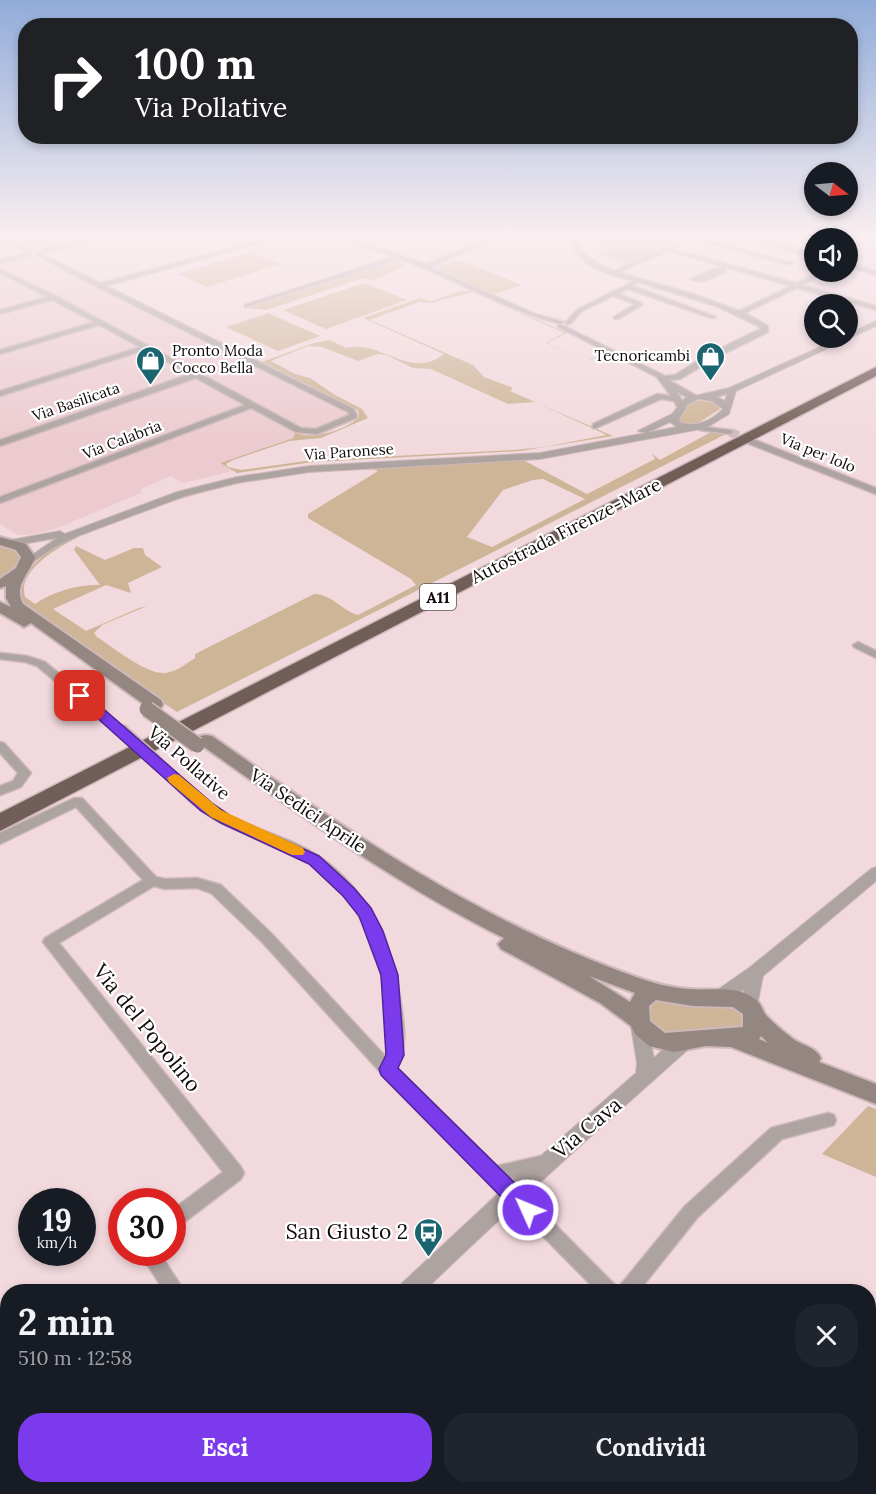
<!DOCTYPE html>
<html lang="it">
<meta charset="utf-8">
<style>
:root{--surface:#171b24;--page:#20242c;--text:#f1f3f6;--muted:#9ea1a6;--accent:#7c3aed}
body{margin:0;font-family:Lora,serif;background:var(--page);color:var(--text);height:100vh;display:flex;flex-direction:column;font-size:22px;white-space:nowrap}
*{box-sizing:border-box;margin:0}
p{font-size:20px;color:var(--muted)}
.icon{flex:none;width:33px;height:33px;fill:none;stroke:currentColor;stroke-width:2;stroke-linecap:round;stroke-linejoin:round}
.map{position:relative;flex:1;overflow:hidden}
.panel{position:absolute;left:0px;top:1284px;width:876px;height:210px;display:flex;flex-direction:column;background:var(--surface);border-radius:24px 24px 0 0;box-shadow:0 3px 9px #0003}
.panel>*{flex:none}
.hud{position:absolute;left:18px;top:18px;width:840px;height:126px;border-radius:24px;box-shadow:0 3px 9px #0003;background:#202124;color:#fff;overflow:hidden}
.needle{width:39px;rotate:106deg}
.fabs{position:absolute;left:804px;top:162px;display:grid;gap:12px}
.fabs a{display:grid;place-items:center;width:54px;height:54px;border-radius:50%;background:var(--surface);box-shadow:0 3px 9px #0003;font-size:30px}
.speed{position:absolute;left:18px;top:1188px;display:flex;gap:12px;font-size:30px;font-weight:700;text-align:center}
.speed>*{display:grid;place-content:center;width:78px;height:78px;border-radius:50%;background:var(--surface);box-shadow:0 3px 9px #0003;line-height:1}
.speed small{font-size:15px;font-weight:400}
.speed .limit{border:9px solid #d22;background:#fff;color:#111}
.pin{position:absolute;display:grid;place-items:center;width:51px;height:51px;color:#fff;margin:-26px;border-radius:12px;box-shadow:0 3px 9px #0006}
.me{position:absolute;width:66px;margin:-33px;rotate:314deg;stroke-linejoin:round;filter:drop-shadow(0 0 4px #0008)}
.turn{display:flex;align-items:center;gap:21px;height:126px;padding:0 18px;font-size:27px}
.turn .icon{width:78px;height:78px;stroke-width:2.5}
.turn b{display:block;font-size:42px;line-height:51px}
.round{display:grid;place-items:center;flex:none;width:63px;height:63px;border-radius:24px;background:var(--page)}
.overview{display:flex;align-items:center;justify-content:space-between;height:102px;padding:0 18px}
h1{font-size:36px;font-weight:700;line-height:45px}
.action{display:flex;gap:12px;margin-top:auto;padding:12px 18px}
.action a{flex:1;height:69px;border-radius:24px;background:var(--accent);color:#fff;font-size:24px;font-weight:700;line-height:69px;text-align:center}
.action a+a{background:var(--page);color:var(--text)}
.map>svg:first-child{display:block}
.built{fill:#eccbd0}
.green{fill:#cfb598;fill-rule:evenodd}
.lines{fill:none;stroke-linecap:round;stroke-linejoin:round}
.minor-tunnel{stroke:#d0babe;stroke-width:9;stroke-dasharray:9 4.5;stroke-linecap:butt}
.minor-casing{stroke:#ceb8bb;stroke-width:3}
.tertiary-casing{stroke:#ceb8bb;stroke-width:2}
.secondary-casing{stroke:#ceb8bb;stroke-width:4}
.motorway-casing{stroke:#ceb8bb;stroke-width:3}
.minor{fill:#ada3a0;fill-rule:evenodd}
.tertiary{fill:#ada3a0;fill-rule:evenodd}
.secondary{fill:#948681;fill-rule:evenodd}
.motorway{fill:#725e58;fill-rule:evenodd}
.minor-bridge-casing{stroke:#ceb8bb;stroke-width:14;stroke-linecap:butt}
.secondary-bridge-casing{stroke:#ceb8bb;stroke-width:18;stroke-linecap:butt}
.minor-bridge{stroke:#ada3a0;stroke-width:11}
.secondary-bridge{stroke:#948681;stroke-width:15}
.route{fill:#7c3aed;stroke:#51269a;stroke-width:1.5}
.slow{fill:#f59e0b}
.labels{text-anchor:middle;stroke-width:4.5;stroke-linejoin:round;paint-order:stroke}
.far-poi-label{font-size:15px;fill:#110a0b;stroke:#fff;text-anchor:start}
.far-street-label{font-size:15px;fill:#110a0b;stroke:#fff}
.shield{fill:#fff;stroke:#585454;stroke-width:1.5}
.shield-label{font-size:16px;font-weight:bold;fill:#110a0b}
.street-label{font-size:18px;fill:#110a0b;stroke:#fff}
.near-street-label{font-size:21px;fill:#110a0b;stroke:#fff}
.near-poi-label{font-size:21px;fill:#110a0b;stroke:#fff;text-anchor:end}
</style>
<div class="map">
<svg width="876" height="1494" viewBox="0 0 876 1494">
<rect width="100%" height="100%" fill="#f2d9dd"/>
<path class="built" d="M0 235H118L44 254 357 410 359 417 326 433 300 435 220 463 233 471 183 483 171 476 141 489V493L55 529 34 534 18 535 0 524Z"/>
<g class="green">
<path d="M614 235H678L688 238 627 263 599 255 603 250 597 248 602 243 591 239Z"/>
<path d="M251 252 281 264 207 287 177 274Z"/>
<path d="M395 260 406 266 371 281 363 278 266 310 247 308Z"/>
<path d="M460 260 522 285 491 295 430 268Z"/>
<path d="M364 283 407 300 326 329 283 310Z"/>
<path d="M460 291H475L567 333 547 343 585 361 610 352 651 373 656 377 611 354 585 361 546 343 564 333 474 292 430 303 419 302 370 320 473 365 484 377 513 388 510 391 613 436 520 451 313 462 237 473 220 463 293 438 295 433C313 440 346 430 359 417L358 410 262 362 314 343 330 340 346 348C381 339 410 381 444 354L363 318 420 298 432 301ZM308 346 322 347 358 361 378 354 386 355 413 368 431 369 508 404 535 402 607 435 544 447 514 450 313 460 241 470 228 467 226 464 233 460 289 441 321 438 368 418 362 409 335 395 310 378 295 374 271 361Z"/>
<path d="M268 313 320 336 278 351 226 327Z"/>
<path d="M695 400 718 403 720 409 695 425 679 422 678 420 689 404Z"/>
<path d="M718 431 726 434 177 712 30 613 19 599 20 584 24 577 36 562 54 547 151 507 225 485 314 471 490 462 630 443 525 461 587 494 655 459 652 454 660 460 711 432ZM372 469 378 471 308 514V518L411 579 416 585 358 615C342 611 332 594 314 594L195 654V658C186 664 176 672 165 673 147 675 113 647 97 637L94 633 102 625 147 606 139 608 86 631 53 609 106 585 131 593 128 583 162 567 145 555 143 548H134L105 560 76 546 74 550 100 585C80 584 53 591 35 604L25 597C8 538 221 486 262 479 298 472 335 471 372 469ZM543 479 585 499 492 547 467 537 503 490 533 480Z"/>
<path d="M0 545 15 549 23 556 22 566 0 582Z"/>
<path d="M657 1001 684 1005 734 1007 744 1011 745 1023 742 1028 707 1029 667 1035 648 1023 647 1010Z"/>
<path d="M868 1106 876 1109V1177L822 1154Z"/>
</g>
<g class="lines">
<path class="minor-tunnel" d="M730 432 750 441"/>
<defs>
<g id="minor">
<path d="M0 235 33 251 34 252 29 253 0 239Z"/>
<path d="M102 235H110L41 254 101 283 280 235H288L106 286 354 409 357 416 356 418 317 434 296 432 251 408 0 503V497L245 405 196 378 0 446V440L190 374 145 350 0 396V391L140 347 99 325 0 354V350L94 322 52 300 0 314V310L47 297 0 273V269L56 296 301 428 316 429 349 415 348 412 97 287 36 255 38 251Z"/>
<path d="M332 235H340L426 264 498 235H505L430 267 535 314 564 322 561 324C504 310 454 278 400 259L245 307V305L394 257Z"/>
<path d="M572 235H578L581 251 599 264 615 271 623 266 676 244 679 246 674 249 796 283 820 272H827L802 285 876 306V310L797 288 745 313 768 326V332L715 358 680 379 669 380 700 398 693 400 677 392 686 408 685 410H679L674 401 661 399 596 428H593V424L657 394 671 396 657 377 558 327V325H562L665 376 675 375 709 354 762 328 716 306 638 282 633 286 716 317 711 318 628 289 618 294 642 303V305L618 319H614V317L635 304 613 296 582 311 570 324H566V322L578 309 634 281C616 276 589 270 577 254 573 249 573 241 572 235ZM669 251 721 266 690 279C702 286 713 277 725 272V269L728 268 791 286 739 311 693 294 621 273 627 268Z"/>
<path d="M680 235H688L793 263 790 265Z"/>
<path d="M740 235H748L814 254V258Z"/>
<path d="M845 235H852L845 238H838Z"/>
<path d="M28 253 30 256 0 264V260Z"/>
<path d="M848 263 876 271V275L848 267Z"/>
<path d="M697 426 730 430 734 432 730 434 700 430 696 428Z"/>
<path d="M750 438 876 488V494L747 443V439Z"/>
<path d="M858 642 876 651V658L854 647 853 645Z"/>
<path d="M0 653 27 656 45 662 126 729 120 733 116 732 37 666 25 662 0 659Z"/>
<path d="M0 742 4 743 31 773 21 787 0 795V786L13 781 18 773 0 753Z"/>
<path d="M156 757 160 758C180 777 199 798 222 812 246 826 273 833 297 844 356 871 389 930 399 992 403 1017 409 1044 397 1068L497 1166 545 1155 551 1157 553 1163 551 1169 510 1179 618 1288 685 1206 771 1128 828 1113 834 1115 836 1120 834 1125 782 1139 697 1218 638 1292H598L382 1074 262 942 211 893 197 888 165 889 154 886 59 943 241 1167 244 1173 241 1179 178 1227 172 1229V1210L223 1172 43 942 45 938 143 880 76 807 0 844V833L74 798H82L156 877 165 879 197 878 221 885 272 934 386 1057C393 1031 387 1000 381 975 369 921 340 875 289 851 267 841 243 834 221 823 194 809 173 785 152 764L150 761 152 758Z"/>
<path d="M139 1252H159L185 1292H165Z"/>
<path d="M460 1486H483L480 1494H457Z"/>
<path d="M810 1486H835L838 1494H813Z"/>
</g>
<g id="tertiary">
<path d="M876 321V326L736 391 729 414 706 428 540 459 309 472 237 483 185 496 78 536 55 547 27 566 23 565V561L57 538 11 546 6 543 11 540 60 531 65 534 177 492 237 477 309 466 540 453 677 427 670 422 646 433 638 431 672 414 685 398 729 388 840 338H848V334ZM727 394 725 401 717 397ZM698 399 712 401 723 409C711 421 696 428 680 422L679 420 687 405Z"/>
<path d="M876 867V881L763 976 756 1011 750 1013 744 1011 742 1006 744 989C735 996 725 1007 713 1003L711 998 713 993 749 968 871 869Z"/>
<path d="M640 1019 646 1021 654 1058C664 1049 678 1031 692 1036L695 1041 692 1046C601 1127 511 1207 423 1292H397L400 1285 504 1188 636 1073 637 1063 631 1026 634 1021Z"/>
<path d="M182 1486H210L207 1494H179Z"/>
</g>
<g id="secondary">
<path d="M0 537 26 544 35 557C30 574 13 585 23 604L161 700 163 704 161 708H149L31 623 24 627 0 613V602L11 607 6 598V586L0 588V579L16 568 21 557 16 550 0 545Z"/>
<path d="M206 735 212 736C345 830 481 922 636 977 653 983 671 988 689 989 711 991 736 985 755 999 761 1003 762 1009 765 1014 772 1022 783 1031 792 1038 802 1046 815 1046 821 1058L819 1062 876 1084V1104L731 1047 706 1046 674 1052 649 1046 636 1035 631 1026 600 1003 501 949 498 944 504 938C396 884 298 814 200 744L198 740 200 736ZM589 976 635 993 630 1002ZM656 1000 693 1006 733 1007 743 1014V1027L665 1033 650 1021 649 1006ZM761 1036 768 1043 759 1039Z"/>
</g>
<path id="motorway" d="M876 367V376L0 831V813Z"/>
</defs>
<use href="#minor" class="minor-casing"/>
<use href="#tertiary" class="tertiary-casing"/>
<use href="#secondary" class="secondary-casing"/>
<use href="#motorway" class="motorway-casing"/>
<use href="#minor" class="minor"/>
<use href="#tertiary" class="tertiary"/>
<use href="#secondary" class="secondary"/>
<use href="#motorway" class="motorway"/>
<defs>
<path id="minor-bridge" d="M120 729 156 761"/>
<path id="secondary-bridge" d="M147 709 197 745"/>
</defs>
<use href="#minor-bridge" class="minor-bridge-casing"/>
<use href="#secondary-bridge" class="secondary-bridge-casing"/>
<use href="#minor-bridge" class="minor-bridge"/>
<use href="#secondary-bridge" class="secondary-bridge"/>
</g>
<linearGradient id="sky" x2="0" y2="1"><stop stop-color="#91acd9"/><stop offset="0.53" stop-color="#f9eef0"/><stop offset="1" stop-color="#f9eef0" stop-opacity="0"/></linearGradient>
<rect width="876" height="444" fill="url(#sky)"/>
<path class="route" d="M80 692 85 693 212 803 231 816 319 856 354 888 371 908 383 931 398 975 404 1055 398 1068 535 1203 538 1210 535 1217 528 1219 521 1217 381 1075 379 1069 386 1055 381 975 359 916 343 896 309 864 221 823 201 811 76 699 74 696 76 693Z"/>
<path class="slow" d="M174 774 179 775 221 810 303 848 305 852 303 855H292L211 817 169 782 167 778Z"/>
<defs>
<symbol id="shop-pin" viewBox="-11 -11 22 30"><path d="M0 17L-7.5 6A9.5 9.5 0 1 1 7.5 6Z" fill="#1b6571" stroke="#fff"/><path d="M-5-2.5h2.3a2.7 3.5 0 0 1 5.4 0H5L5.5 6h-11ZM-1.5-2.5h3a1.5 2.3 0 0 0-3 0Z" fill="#fff"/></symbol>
<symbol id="bus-pin" viewBox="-11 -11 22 30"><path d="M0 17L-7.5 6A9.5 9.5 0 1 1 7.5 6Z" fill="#1b6571" stroke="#fff"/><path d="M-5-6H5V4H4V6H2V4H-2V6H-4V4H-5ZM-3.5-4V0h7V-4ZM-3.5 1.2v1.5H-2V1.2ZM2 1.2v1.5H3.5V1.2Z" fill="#fff"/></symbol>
</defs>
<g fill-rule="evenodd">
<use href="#shop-pin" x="694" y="340" width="33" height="45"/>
<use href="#shop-pin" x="134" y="344" width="33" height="45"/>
<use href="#bus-pin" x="412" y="1216" width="33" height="45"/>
</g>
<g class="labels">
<g class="far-poi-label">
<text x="172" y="356">Pronto Moda<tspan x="172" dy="17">Cocco Bella</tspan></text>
<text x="690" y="361" text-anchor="end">Tecnoricambi</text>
</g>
<g class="far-street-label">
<text transform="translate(76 402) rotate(-19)" y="5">Via Basilicata</text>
<text transform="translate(122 440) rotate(-21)" y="5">Via Calabria</text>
<text transform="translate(349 452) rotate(-4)" y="5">Via Paronese</text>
<text transform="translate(818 453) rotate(22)" y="5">Via per Iolo</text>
</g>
<rect class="shield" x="420" y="584" width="36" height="26" rx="4.5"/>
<g class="shield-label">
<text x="438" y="603">A11</text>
</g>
<g class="street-label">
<text transform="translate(566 531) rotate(-27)" y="6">Autostrada Firenze-Mare</text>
<text transform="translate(189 763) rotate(41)" y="6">Via Pollative</text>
<text transform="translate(308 811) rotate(34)" y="6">Via Sedici Aprile</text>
</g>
<g class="near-street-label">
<text transform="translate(147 1028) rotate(51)" y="7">Via del Popolino</text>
<text transform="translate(587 1128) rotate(-40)" y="7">Via Cava</text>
</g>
<g class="near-poi-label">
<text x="408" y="1239">San Giusto 2</text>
</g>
</g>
</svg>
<div class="fabs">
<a><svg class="needle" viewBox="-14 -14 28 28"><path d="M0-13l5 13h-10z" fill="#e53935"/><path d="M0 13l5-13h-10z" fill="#9ea1a6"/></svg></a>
<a><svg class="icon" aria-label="sound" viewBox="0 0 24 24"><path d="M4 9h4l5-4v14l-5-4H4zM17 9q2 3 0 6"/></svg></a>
<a><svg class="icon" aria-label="search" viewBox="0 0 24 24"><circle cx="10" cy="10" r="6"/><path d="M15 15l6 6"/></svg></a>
</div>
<div class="speed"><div>19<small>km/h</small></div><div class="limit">30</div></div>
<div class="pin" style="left:80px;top:696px;background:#d93025"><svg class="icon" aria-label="arrive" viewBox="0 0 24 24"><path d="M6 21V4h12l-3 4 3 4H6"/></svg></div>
<svg class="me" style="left:528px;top:1210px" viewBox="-20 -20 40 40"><circle r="17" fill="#7c3aed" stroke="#fff" stroke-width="3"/><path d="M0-11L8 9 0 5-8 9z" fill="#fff"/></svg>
<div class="hud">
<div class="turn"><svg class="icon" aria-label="right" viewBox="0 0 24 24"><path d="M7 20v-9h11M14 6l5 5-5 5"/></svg><div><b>100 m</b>Via Pollative</div></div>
</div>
<section class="panel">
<div class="overview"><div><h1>2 min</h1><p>510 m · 12:58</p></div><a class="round"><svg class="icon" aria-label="close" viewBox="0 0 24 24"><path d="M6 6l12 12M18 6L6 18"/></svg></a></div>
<div class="action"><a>Esci</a><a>Condividi</a></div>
</section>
</div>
